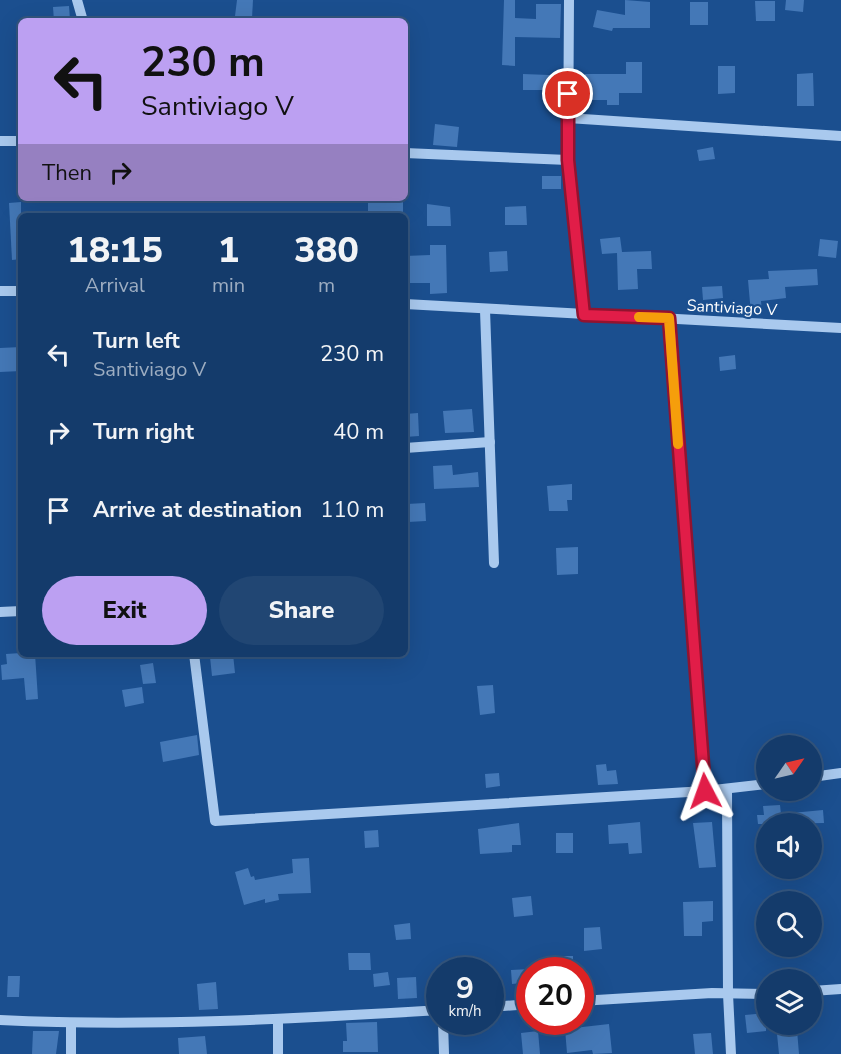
<!DOCTYPE html>
<style>
:root{--surface:#143b6b;--page:#214673;--text:#f1f3f6;--muted:#9dadc1;--line:#33557e;--accent:#bca0f2}
body{margin:0;font-family:"Nunito Sans",sans-serif;background:var(--page);color:var(--text);height:100vh;display:flex;flex-direction:column;font-size:22px;white-space:nowrap}
*{box-sizing:border-box;margin:0}
p{font-size:20px;color:var(--muted)}
.icon{flex:none;width:33px;height:33px;fill:none;stroke:currentColor;stroke-width:2;stroke-linecap:round;stroke-linejoin:round}
.map{position:relative;flex:1;overflow:hidden}
.panel{position:absolute;left:18px;top:213px;width:390px;height:444px;display:flex;flex-direction:column;background:var(--surface);border-radius:9px;box-shadow:0 6px 24px #0002,0 0 0 2px var(--line)}
.panel>*{flex:none}
.hud{position:absolute;left:18px;top:18px;width:390px;height:183px;border-radius:9px;box-shadow:0 6px 24px #0002,0 0 0 2px var(--line);background:#bca0f2;color:#111;overflow:hidden}
.needle{width:39px;rotate:56deg}
.buttons{position:absolute;left:756px;top:735px;display:grid;gap:12px}
.buttons a{display:grid;place-items:center;width:66px;height:66px;border-radius:50%;background:var(--surface);box-shadow:0 6px 24px #0002,0 0 0 2px var(--line);font-size:30px}
.speed{position:absolute;left:426px;top:957px;display:flex;gap:12px;font-size:30px;font-weight:700;text-align:center}
.speed>*{display:grid;place-content:center;width:78px;height:78px;border-radius:50%;background:var(--surface);box-shadow:0 6px 24px #0002,0 0 0 2px var(--line);line-height:1}
.speed small{font-size:15px;font-weight:400}
.speed .limit{border:9px solid #d22;background:#fff;color:#111}
.pin{position:absolute;display:grid;place-items:center;width:51px;height:51px;color:#fff;margin:-26px;border:3px solid #fff;border-radius:50%;box-shadow:0 2px 6px #0007}
.me{position:absolute;width:66px;margin:-33px;rotate:356deg;stroke-linejoin:round;filter:drop-shadow(0 0 4px #0008)}
.turn{display:flex;align-items:center;gap:21px;height:126px;padding:0 24px;font-size:27px}
.turn .icon{width:78px;height:78px;stroke-width:2.5}
.turn b{display:block;font-size:42px;line-height:51px}
.then{display:flex;align-items:center;height:57px;padding:0 24px;background:#0003;gap:12px;font-size:22px}
.eta{display:flex;justify-content:space-evenly;align-items:center;height:102px;text-align:center}
.eta b{font-size:36px;font-weight:800;line-height:42px}
.primary-button{display:flex;gap:12px;margin-top:auto;padding:12px 24px}
.primary-button a{flex:1;height:69px;border-radius:36px;background:var(--accent);color:#111;font-size:24px;font-weight:800;line-height:69px;text-align:center}
.primary-button a+a{background:var(--page);color:var(--text)}
ul{padding:0;list-style:none}
li{display:flex;align-items:center;gap:18px;height:78px;padding:0 24px}
li div{flex:1}
li b{display:block;font-size:22px}
li em{font-style:normal}
.map>svg:first-child{display:block}
.building{fill:#4478b7}
.lines{fill:none;stroke-linecap:round;stroke-linejoin:round}
.minor{stroke:#a9c9ee;stroke-width:10}
.route-casing{stroke:#92132f;stroke-width:15}
.route{stroke:#e11d48;stroke-width:10}
.slow{stroke:#f59e0b;stroke-width:10}
.labels{text-anchor:middle;stroke-width:4.5;stroke-linejoin:round;paint-order:stroke}
.street-label{font-size:16px;fill:#fff;stroke:#1b4f8f}
</style>
<div class="map">
<svg width="841" height="1054" viewBox="0 0 841 1054">
<rect width="100%" height="100%" fill="#1b4f8f"/>
<g class="building">
<path d="M237 0H253L252 18 235 16Z"/>
<path d="M504 0H515V18L536 19V4H561L560 38 515 37V66L502 65Z"/>
<path d="M625 0 650 2V28H613L612 31 593 27 597 10 625 15Z"/>
<path d="M786 0H804L803 12 785 10Z"/>
<path d="M755 1H775V21H756Z"/>
<rect x="690" y="2" width="18" height="23"/>
<path d="M69 6 70 20 54 21 53 7Z"/>
<path d="M626 62H642V93H619V105H607V100H585V74H626Z"/>
<path d="M718 66H735V93L718 94Z"/>
<path d="M813 73 814 106H797V74Z"/>
<path d="M523 74 549 75V90H523Z"/>
<path d="M435 124 459 127 457 147 433 145Z"/>
<path d="M713 147 715 159 699 161 697 150Z"/>
<rect x="542" y="176" width="19" height="13"/>
<path d="M403 201V216L368 215V202Z"/>
<path d="M21 202V259L12 260 9 203Z"/>
<path d="M427 204 450 207 451 226H427Z"/>
<path d="M526 206 527 225H505V207Z"/>
<path d="M620 237 622 252 651 251 652 269H637L638 289 618 290 617 253 602 254 600 239Z"/>
<path d="M820 239 838 241 836 258 818 256Z"/>
<path d="M430 245H446L447 293 430 294V283H405V256L430 255Z"/>
<path d="M507 251 508 271 490 272 489 252Z"/>
<path d="M817 269 818 285 785 287 786 298 761 301 762 313 751 314 748 280 769 279 768 271Z"/>
<path d="M722 286 723 298 703 300 702 287Z"/>
<path d="M21 347V371L0 372V348Z"/>
<path d="M735 355 736 369 720 371 719 357Z"/>
<path d="M472 409 474 432 445 433 443 411Z"/>
<path d="M418 413 419 436 405 437V414Z"/>
<path d="M452 465 453 475 478 472 479 487 434 489 433 466Z"/>
<path d="M572 484V500H567L568 511H549L547 486Z"/>
<path d="M425 503 426 521 408 522 407 504Z"/>
<path d="M578 547V574L557 575 556 548Z"/>
<path d="M21 653 35 654 38 699 26 700 24 678 2 680 1 665 7 664 6 654Z"/>
<path d="M215 654H233L235 673 212 676 210 657 215 656Z"/>
<path d="M153 663 156 683 143 684 140 665Z"/>
<path d="M493 685 495 713 480 715 477 686Z"/>
<path d="M142 687 144 703 125 707 122 690Z"/>
<path d="M197 735 199 755 163 762 160 742Z"/>
<path d="M606 764 607 771 616 770 618 784 598 785 596 765Z"/>
<path d="M499 773 500 786 486 788 485 774Z"/>
<path d="M780 805 781 814 823 810 824 823 758 824 757 815H764L763 806Z"/>
<path d="M640 822 642 853 629 854 628 843 609 844 608 825Z"/>
<path d="M712 822 716 867 699 868 693 823Z"/>
<path d="M519 823 521 845H512V852L480 854 478 829Z"/>
<path d="M378 830 379 847 365 848 364 831Z"/>
<rect x="556" y="833" width="17" height="20"/>
<path d="M309 858 311 893 278 894 279 900 265 903V899L244 905 235 872 248 868 251 877 254 876 255 880 293 873 292 859Z"/>
<path d="M531 896 533 915 514 917 512 898Z"/>
<path d="M713 901V921L702 922V936H684L683 902Z"/>
<path d="M410 923 411 939 396 940 394 925Z"/>
<path d="M600 927 602 949 584 951V928Z"/>
<path d="M348 953H370L371 970H349Z"/>
<rect x="557" y="956" width="16" height="14"/>
<path d="M530 969V982L512 984 511 970Z"/>
<path d="M388 972 390 985 374 987 373 974Z"/>
<path d="M8 976H20L19 997H7Z"/>
<path d="M416 977 417 998 398 999 397 978Z"/>
<path d="M216 982 218 1009 199 1010 197 984Z"/>
<path d="M766 1013V1031L747 1033 745 1015Z"/>
<path d="M377 1022 378 1052H343V1041H347L346 1023Z"/>
<path d="M609 1024 612 1053 593 1054 592 1050 567 1053 565 1029Z"/>
<path d="M776 1024H787V1031L797 1030 799 1054H779Z"/>
<path d="M33 1031H59L56 1054H32Z"/>
<path d="M538 1031 540 1054H523L521 1033Z"/>
<path d="M711 1033 713 1054H695L693 1034Z"/>
<path d="M205 1036 207 1054H179L178 1038Z"/>
</g>
<g class="lines">
<g class="minor">
<path d="M77 0 83 21"/>
<path d="M569 0 568 160 584 315"/>
<path d="M568 118 841 136"/>
<path d="M0 141H21"/>
<path d="M405 153 568 160"/>
<path d="M0 291H21"/>
<path d="M405 304 841 328"/>
<path d="M485 310 494 563"/>
<path d="M669 318 705 791"/>
<path d="M405 448 490 442"/>
<path d="M0 612 21 611"/>
<path d="M194 654 215 821 705 791 766 784"/>
<path d="M812 777 841 773"/>
<path d="M727 789 728 994 731 1054"/>
<path d="M812 991 841 989"/>
<path d="M580 1001 712 993 766 994"/>
<path d="M490 1007 530 1004"/>
<path d="M0 1020C147 1027 293 1019 440 1010"/>
<path d="M278 1020V1054"/>
<path d="M443 1022 444 1054"/>
<path d="M71 1054V1023"/>
</g>
</g>
<g class="lines">
<defs>
<path id="route" d="M568 94V160L584 315 669 318 705 791"/>
</defs>
<use href="#route" class="route-casing"/>
<use href="#route" class="route"/>
<path class="slow" d="M639 317 669 318 678 444"/>
</g>
<g class="labels">
<g class="street-label">
<text transform="translate(732 307) rotate(3)" y="6">Santiviago V</text>
</g>
</g>
</svg>
<div class="buttons">
<a><svg class="needle" viewBox="-14 -14 28 28"><path d="M0-13l5 13h-10z" fill="#e53935"/><path d="M0 13l5-13h-10z" fill="#9dadc1"/></svg></a>
<a><svg class="icon" aria-label="sound" viewBox="0 0 24 24"><path d="M4 9h4l5-4v14l-5-4H4zM17 9q2 3 0 6"/></svg></a>
<a><svg class="icon" aria-label="search" viewBox="0 0 24 24"><circle cx="10" cy="10" r="6"/><path d="M15 15l6 6"/></svg></a>
<a><svg class="icon" aria-label="layers" viewBox="0 0 24 24"><path d="M12 4l9 5-9 5-9-5zM3 14l9 5 9-5"/></svg></a>
</div>
<div class="speed"><div>9<small>km/h</small></div><div class="limit">20</div></div>
<div class="pin" style="left:568px;top:94px;background:#d93025"><svg class="icon" aria-label="arrive" viewBox="0 0 24 24"><path d="M6 21V4h12l-3 4 3 4H6"/></svg></div>
<svg class="me" style="left:705px;top:791px" viewBox="-20 -20 40 40"><path d="M0-17L14 15 0 8-14 15z" fill="#e11d48" stroke="#fff" stroke-width="4"/></svg>
<div class="hud">
<div class="turn"><svg class="icon" aria-label="left" viewBox="0 0 24 24"><path d="M17 20v-9H6M10 6l-5 5 5 5"/></svg><div><b>230 m</b>Santiviago V</div></div>
<div class="then">Then<svg class="icon" aria-label="right" viewBox="0 0 24 24"><path d="M7 20v-9h11M14 6l5 5-5 5"/></svg></div>
</div>
<section class="panel">
<div class="eta">
<div><b>18:15</b><p>Arrival</p></div>
<div><b>1</b><p>min</p></div>
<div><b>380</b><p>m</p></div>
</div>
<ul>
<li><svg class="icon" aria-label="left" viewBox="0 0 24 24"><path d="M17 20v-9H6M10 6l-5 5 5 5"/></svg><div><b>Turn left</b><p>Santiviago V</p></div><em>230 m</em></li>
<li><svg class="icon" aria-label="right" viewBox="0 0 24 24"><path d="M7 20v-9h11M14 6l5 5-5 5"/></svg><div><b>Turn right</b></div><em>40 m</em></li>
<li><svg class="icon" aria-label="arrive" viewBox="0 0 24 24"><path d="M6 21V4h12l-3 4 3 4H6"/></svg><div><b>Arrive at destination</b></div><em>110 m</em></li>
</ul>
<div class="primary-button"><a>Exit</a><a>Share</a></div>
</section>
</div>
